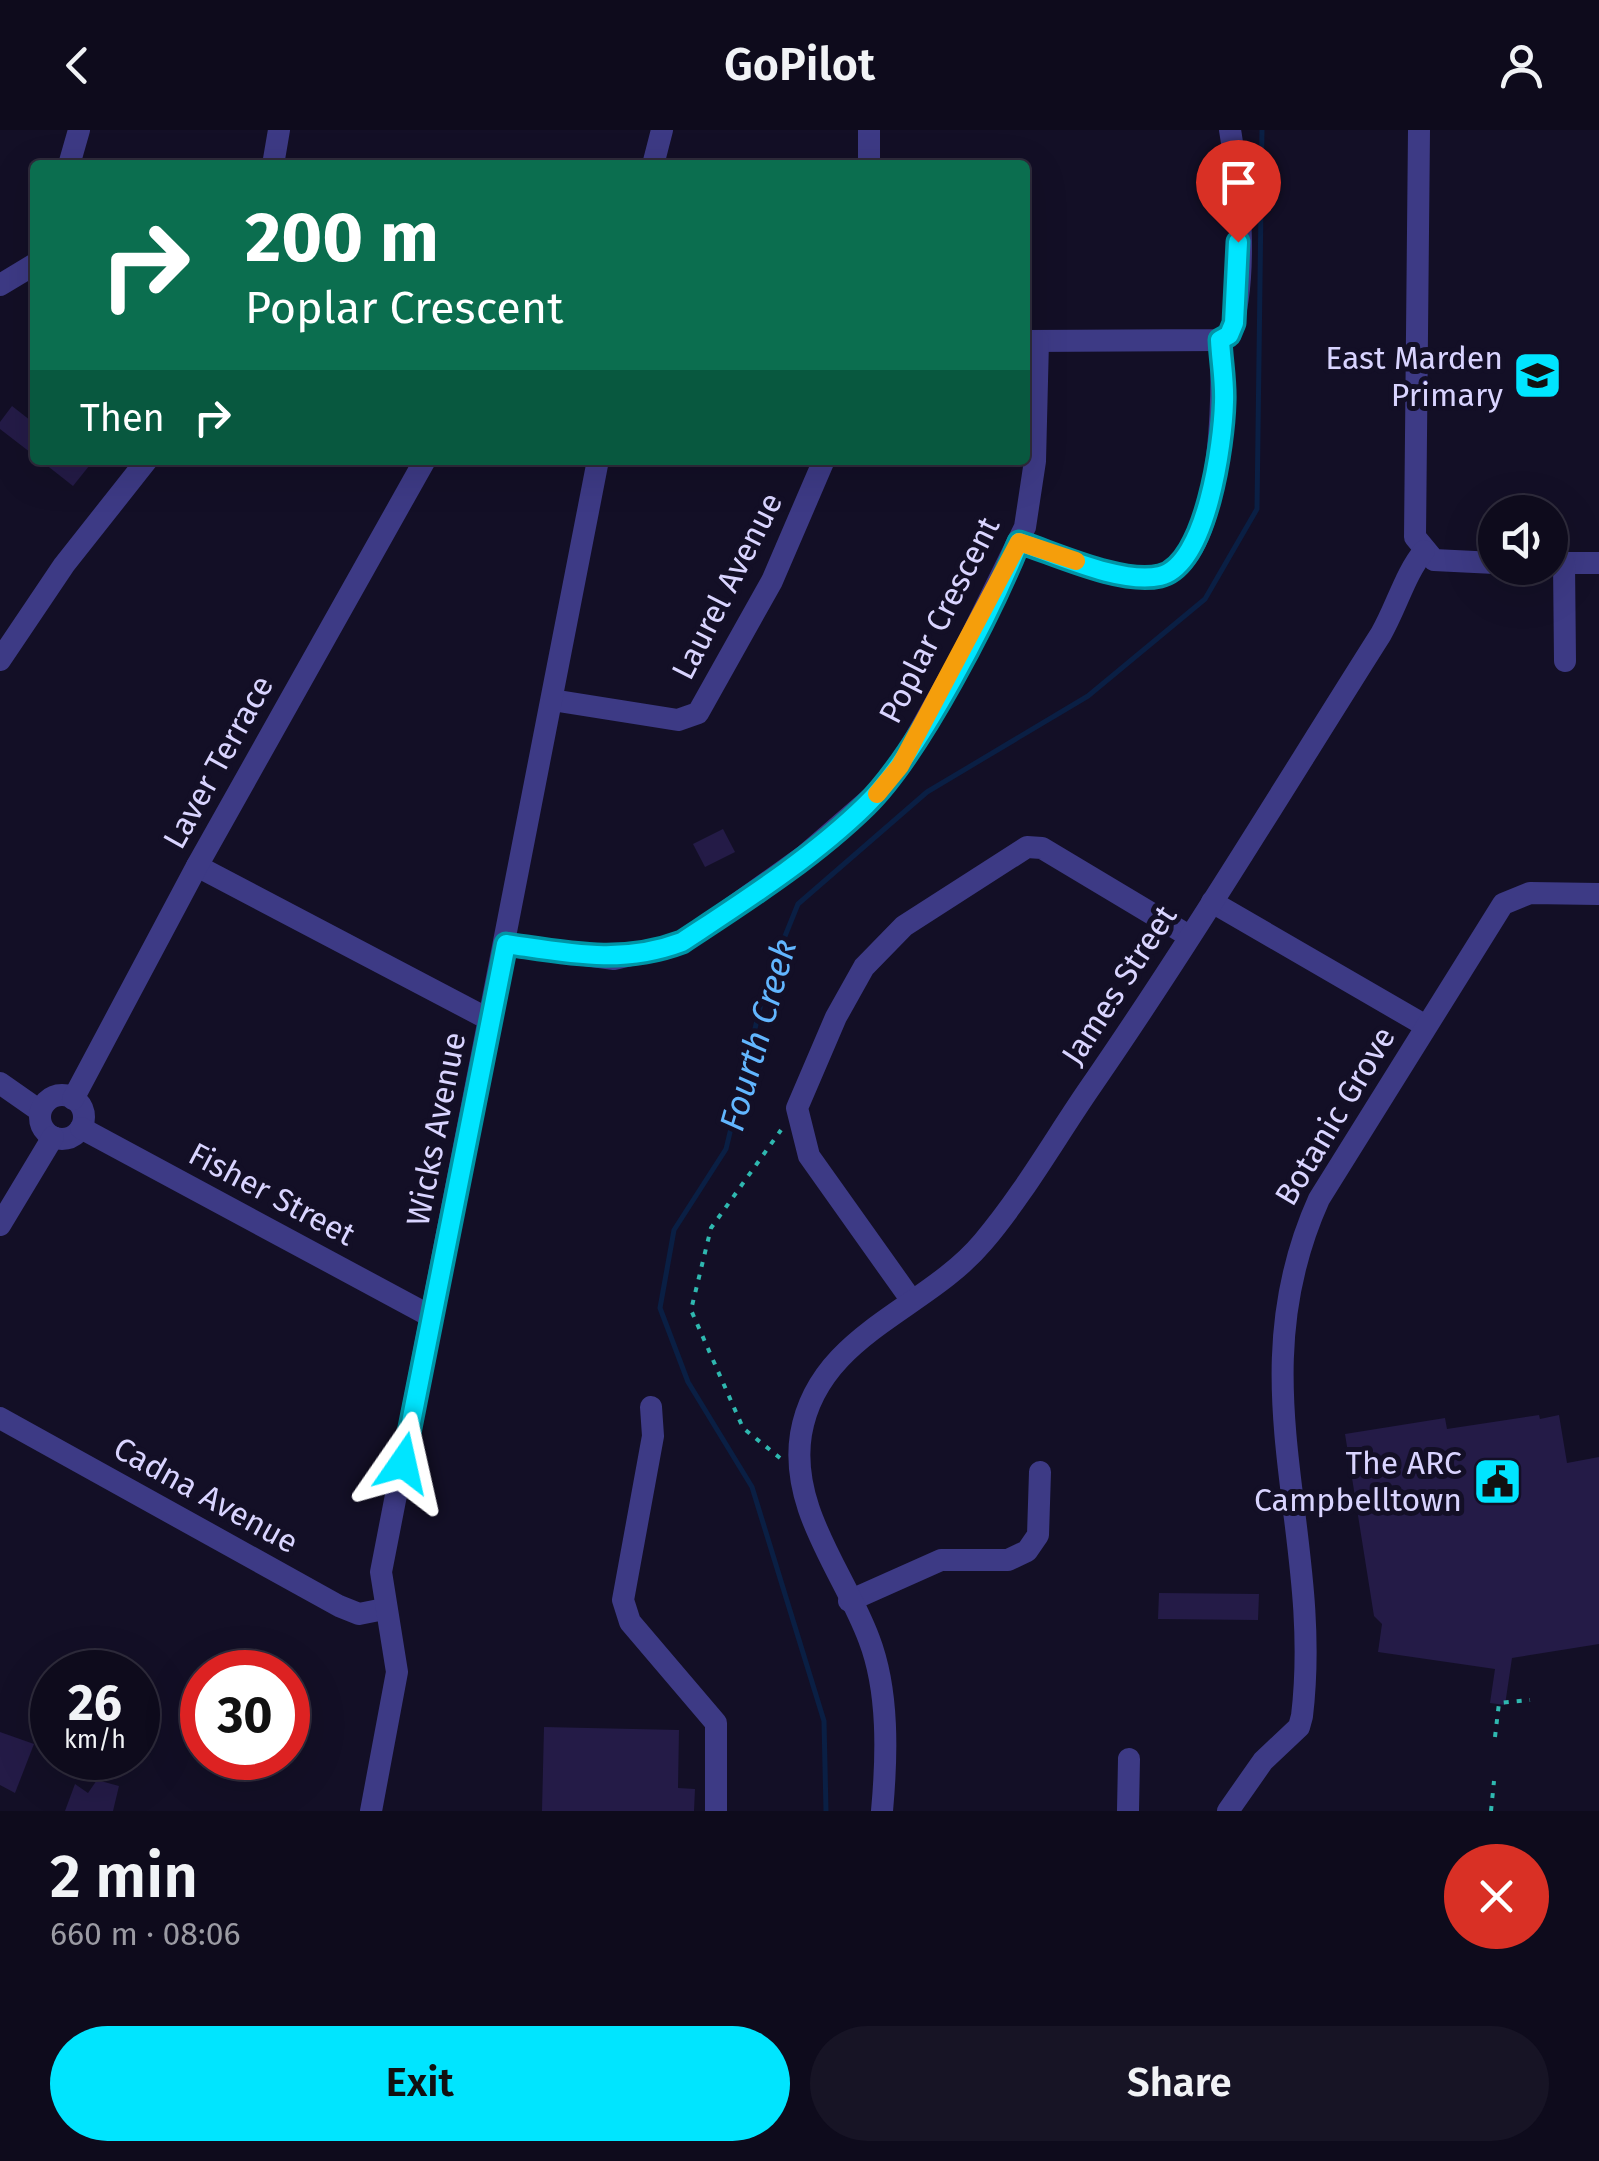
<!DOCTYPE html>
<meta charset="utf-8">
<style>
:root{--surface:#0e0b1c;--page:#171425;--text:#f1f3f6;--muted:#9b9ba3;--line:#2e2b3b;--accent:#00e5ff}
body{margin:0;font-family:"Fira Sans",sans-serif;background:var(--page);color:var(--text);height:100vh;display:flex;flex-direction:column;font-size:38px;white-space:nowrap}
*{box-sizing:border-box;margin:0}
p{font-size:32px;color:var(--muted)}
.icon{flex:none;width:55px;height:55px;fill:none;stroke:currentColor;stroke-width:2;stroke-linecap:round;stroke-linejoin:round}
.map{position:relative;height:1681px;overflow:hidden}
.drawer{display:flex;flex-direction:column;background:var(--surface);flex:1}
.drawer>*{flex:none}
.hud{position:absolute;left:30px;top:30px;width:1000px;height:305px;border-radius:10px;box-shadow:0 10px 40px #0002,0 0 0 2px var(--line);background:#0b6e4f;color:#fff;overflow:hidden}
.controls{position:absolute;left:1478px;top:365px;display:grid;gap:20px}
.controls a{display:grid;place-items:center;width:90px;height:90px;border-radius:50%;background:var(--surface);box-shadow:0 10px 40px #0002,0 0 0 2px var(--line);font-size:50px}
.speed{position:absolute;left:30px;top:1520px;display:flex;gap:20px;font-size:50px;font-weight:700;text-align:center}
.speed>*{display:grid;place-content:center;width:130px;height:130px;border-radius:50%;background:var(--surface);box-shadow:0 10px 40px #0002,0 0 0 2px var(--line);line-height:1}
.speed small{font-size:25px;font-weight:400}
.speed .limit{border:15px solid #d22;background:#fff;color:#111}
.pin{position:absolute;display:grid;place-items:center;width:85px;height:85px;color:#fff;margin:-102px -42px;border-radius:50% 50% 50% 0;rotate:-45deg;box-shadow:0 0 10px #0007}
.pin .icon{rotate:45deg}
.me{position:absolute;width:110px;margin:-55px;rotate:11deg;stroke-linejoin:round;filter:drop-shadow(0 0 8px #0008)}
.turn{display:flex;align-items:center;gap:35px;height:210px;padding:0 50px;font-size:45px}
.turn .icon{width:130px;height:130px;stroke-width:2.5}
.turn b{display:block;font-size:70px;line-height:85px}
.then{display:flex;align-items:center;height:95px;padding:0 50px;background:#0003;gap:20px;font-size:38px}
.round{display:grid;place-items:center;flex:none;width:105px;height:105px;border-radius:52px;background:var(--page)}
.head{display:flex;align-items:center;justify-content:space-between;height:170px;padding:0 50px}
h1{font-size:60px;font-weight:600;line-height:75px}
.button{display:flex;gap:20px;margin-top:auto;padding:20px 50px}
.button a{flex:1;height:115px;border-radius:60px;background:var(--accent);color:#111;font-size:40px;font-weight:600;line-height:115px;text-align:center}
.button a+a{background:var(--page);color:var(--text)}
header{display:flex;justify-content:space-between;align-items:center;height:130px;padding:0 50px;background:var(--surface);font-size:45px;font-weight:600}
.map>svg:first-child{display:block}
.lines{fill:none;stroke-linecap:round;stroke-linejoin:round}
.stream{stroke:#0a1f44;stroke-width:5}
.building{fill:#241b47}
.path{stroke:#2fb8b0;stroke-width:4;stroke-dasharray:5 8;stroke-linecap:butt}
.minor{stroke:#3d3a85;stroke-width:22}
.route-casing{stroke:#0095a6;stroke-width:25}
.route{stroke:#00e5ff;stroke-width:18}
.slow{stroke:#f59e0b;stroke-width:18}
.labels{text-anchor:middle;stroke-width:10;stroke-linejoin:round;paint-order:stroke}
.poi-label{font-size:32px;fill:#d9d4ff;stroke:#130f26;text-anchor:end}
.street-label{font-size:32px;fill:#d9d4ff;stroke:#130f26}
.water-label{font-size:35px;font-style:italic;fill:#62b6ff;stroke:#130f26}
</style>
<header><svg class="icon" aria-label="back" viewBox="0 0 24 24"><path d="M15 5l-7 7 7 7"/></svg>GoPilot<svg class="icon" aria-label="person" viewBox="0 0 24 24"><circle cx="12" cy="8" r="4"/><path d="M4 21q1-7 8-7t8 7"/></svg></header>
<div class="map">
<svg width="1599" height="1681" viewBox="0 0 1599 1681">
<rect width="100%" height="100%" fill="#130f26"/>
<g class="lines">
<path class="stream" d="M826 1681 824 1591 752 1357 688 1252 660 1178 674 1100 726 1019 766 853 798 774 927 662 1088 566 1205 469 1257 379 1262 0"/>
</g>
<g class="building">
<path d="M12 276 35 294V326L0 299V292Z"/>
<path d="M40 330H81L89 336 73 356Z"/>
<path d="M723 699 735 722 705 737 693 714Z"/>
<path d="M1539 1285 1540 1289 1559 1285 1567 1333 1599 1327V1514L1512 1528 1505 1575 1490 1573 1495 1539 1378 1522 1382 1494 1374 1486 1345 1304 1445 1288 1447 1299Z"/>
<path d="M1159 1463 1259 1464 1258 1490 1158 1489Z"/>
<path d="M544 1597 679 1600 678 1658 695 1659 694 1681H542Z"/>
<path d="M0 1602 34 1614 15 1663 0 1655Z"/>
<path d="M97 1650 119 1656 113 1681H65L75 1654 88 1663Z"/>
</g>
<g class="lines">
<g class="path">
<path d="M780 1328 743 1298 691 1180 711 1098 781 1000"/>
<path d="M1495 1607 1499 1573 1530 1570"/>
<path d="M1491 1681 1494 1651"/>
</g>
<g class="minor">
<path d="M869 0V35"/>
<path d="M1419 0 1415 407 1434 430 1495 433"/>
<path d="M69 35 79 0"/>
<path d="M273 35 279 0"/>
<path d="M653 35 662 0"/>
<path d="M0 155 35 134"/>
<path d="M1026 211 1220 210 1229 205C1249 152 1240 56 1230 0"/>
<path d="M1019 411C1056 424 1122 455 1160 446 1223 431 1224 259 1220 210"/>
<path d="M1553 433H1599"/>
<path d="M1564 433 1565 531"/>
<path d="M0 530 64 435 147 330"/>
<path d="M552 570 678 590 698 583 772 451 824 330"/>
<path d="M197 736 490 890"/>
<path d="M1212 772 1426 896"/>
<path d="M506 814 614 829 682 813 804 726 879 661 900 636 959 531 1025 397 1035 331 1038 211"/>
<path d="M0 953 40 981"/>
<circle cx="62" cy="987" r="22"/>
<path d="M73 969 197 736 425 330"/>
<path d="M81 998 432 1187"/>
<path d="M0 1095 53 1007"/>
<path d="M912 1171 809 1026 797 978 836 887 864 837 904 796 1027 717 1042 718 1189 806"/>
<path d="M651 1277 653 1306 623 1470 630 1492 716 1593V1681"/>
<path d="M0 1288 339 1476 359 1484 384 1479"/>
<path d="M849 1471 941 1430H1008L1027 1421 1038 1405 1040 1342"/>
<path d="M371 1681 397 1542 381 1442 598 330"/>
<path d="M882 1681C887 1626 889 1561 869 1509 844 1442 789 1379 801 1304 818 1204 925 1181 983 1112 1022 1066 1053 1012 1087 962 1190 813 1284 657 1381 504 1397 476 1405 444 1424 421"/>
<path d="M1128 1681 1129 1629"/>
<path d="M1228 1681 1263 1631 1299 1597 1302 1586C1324 1402 1236 1253 1319 1069L1503 774 1530 763 1599 764"/>
</g>
</g>
<g class="lines">
<defs>
<path id="route" d="M403 1333 506 814C568 823 621 835 682 812 744 771 812 728 866 675 919 623 991 482 1019 412 1056 424 1122 455 1160 446 1207 435 1223 312 1224 272 1225 252 1221 231 1220 210L1229 205 1234 193 1238 112"/>
</defs>
<use href="#route" class="route-casing"/>
<use href="#route" class="route"/>
<path class="slow" d="M877 664 900 636 1019 412 1076 431"/>
</g>
<defs>
<symbol id="school-square" viewBox="-11 -11 22 22"><rect x="-9" y="-9" width="18" height="18" rx="4" fill="#00e5ff" stroke="#130f26"/><path d="M0-5L7-2L0 1L-7-2ZM-4 1L0 2.5L4 1V4Q0 6-4 4Z" fill="#111"/></symbol>
<symbol id="civic-square" viewBox="-11 -11 22 22"><rect x="-9" y="-9" width="18" height="18" rx="4" fill="#00e5ff" stroke="#130f26"/><path d="M-.6-6.5H3V-4.5H.6V-3L4-1V1h2V6H-6V1h2V-1L-.6-3ZM-1.2 2.5V6h2.4V2.5Z" fill="#111"/></symbol>
</defs>
<g fill-rule="evenodd">
<use href="#school-square" x="1510" y="218" width="55" height="55"/>
<use href="#civic-square" x="1470" y="1324" width="55" height="55"/>
</g>
<g class="labels">
<g class="poi-label">
<text x="1503" y="239">East Marden<tspan x="1503" dy="37">Primary</tspan></text>
<text x="1462" y="1344">The ARC<tspan x="1462" dy="37">Campbelltown</tspan></text>
</g>
<g class="street-label">
<text transform="translate(727 456) rotate(-63)" y="11">Laurel Avenue</text>
<text transform="translate(939 490) rotate(-63)" y="11">Poplar Crescent</text>
<text transform="translate(218 632) rotate(-61)" y="11">Laver Terrace</text>
<text transform="translate(1119 855) rotate(-57)" y="11">James Street</text>
<text transform="translate(1335 986) rotate(-59)" y="11">Botanic Grove</text>
<text transform="translate(436 999) rotate(-79)" y="11">Wicks Avenue</text>
<text transform="translate(272 1064) rotate(28)" y="11">Fisher Street</text>
<text transform="translate(206 1365) rotate(29)" y="11">Cadna Avenue</text>
</g>
<g class="water-label">
<text transform="translate(758 905) rotate(-74)" y="12">Fourth Creek</text>
</g>
</g>
</svg>
<div class="controls">
<a><svg class="icon" aria-label="sound" viewBox="0 0 24 24"><path d="M4 9h4l5-4v14l-5-4H4zM17 9q2 3 0 6"/></svg></a>
</div>
<div class="speed"><div>26<small>km/h</small></div><div class="limit">30</div></div>
<div class="pin" style="left:1238px;top:112px;background:#d93025"><svg class="icon" aria-label="arrive" viewBox="0 0 24 24"><path d="M6 21V4h12l-3 4 3 4H6"/></svg></div>
<svg class="me" style="left:403px;top:1333px" viewBox="-20 -20 40 40"><path d="M0-17L14 15 0 8-14 15z" fill="#00e5ff" stroke="#fff" stroke-width="4"/></svg>
<div class="hud">
<div class="turn"><svg class="icon" aria-label="right" viewBox="0 0 24 24"><path d="M7 20v-9h11M14 6l5 5-5 5"/></svg><div><b>200 m</b>Poplar Crescent</div></div>
<div class="then">Then<svg class="icon" aria-label="right" viewBox="0 0 24 24"><path d="M7 20v-9h11M14 6l5 5-5 5"/></svg></div>
</div>
</div>
<section class="drawer">
<div class="head"><div><h1>2 min</h1><p>660 m · 08:06</p></div><a class="round" style="background:#d93025;color:#fff"><svg class="icon" aria-label="close" viewBox="0 0 24 24"><path d="M6 6l12 12M18 6L6 18"/></svg></a></div>
<div class="button"><a>Exit</a><a>Share</a></div>
</section>
